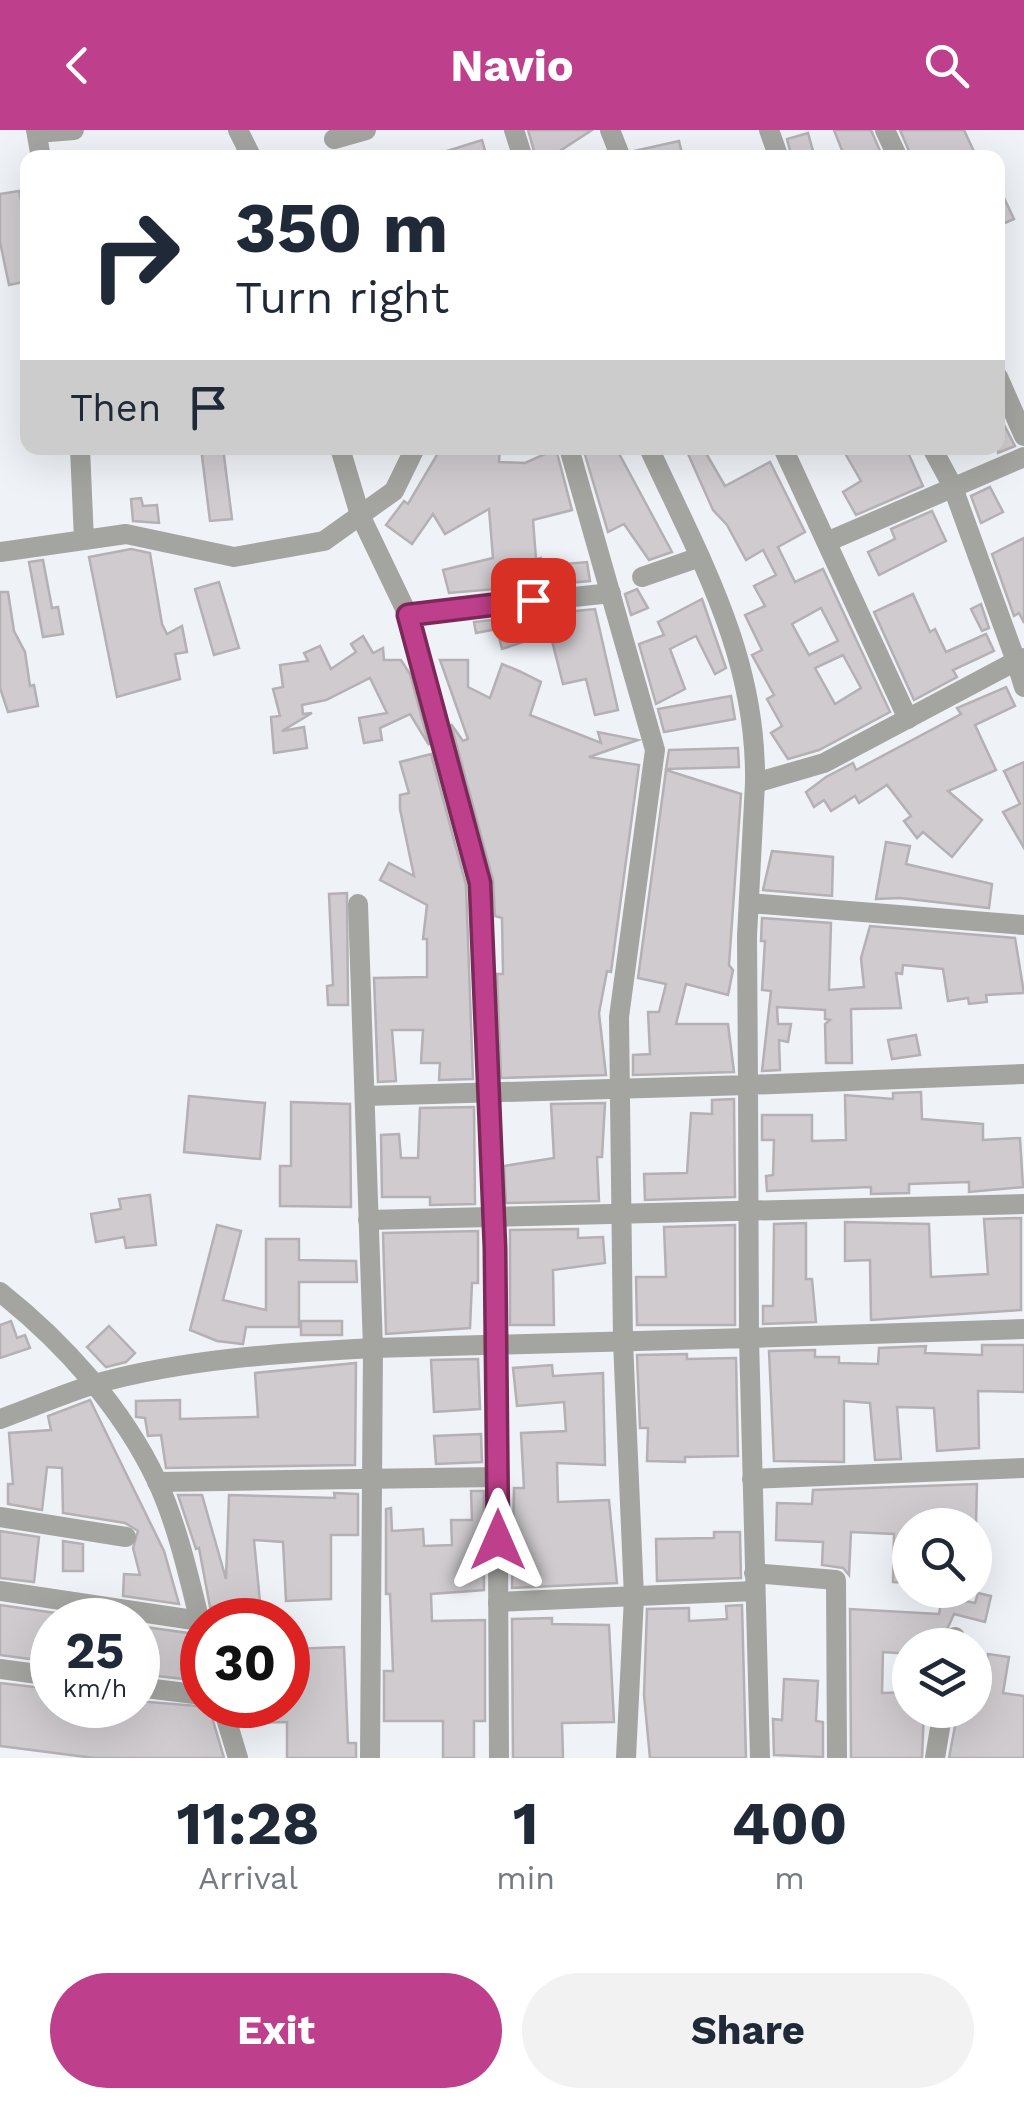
<!DOCTYPE html>
<style>
:root{--surface:#fff;--page:#f2f2f3;--text:#1f2937;--muted:#747a83;--accent:#be3f8b}
body{margin:0;font-family:"Work Sans",sans-serif;background:var(--page);color:var(--text);height:100vh;display:flex;flex-direction:column;font-size:38px;white-space:nowrap}
*{box-sizing:border-box;margin:0}
p{font-size:32px;color:var(--muted)}
.icon{flex:none;width:55px;height:55px;fill:none;stroke:currentColor;stroke-width:2;stroke-linecap:round;stroke-linejoin:round}
.map{position:relative;height:1628px;overflow:hidden}
.details{display:flex;flex-direction:column;background:var(--surface);flex:1}
.details>*{flex:none}
.banner{position:absolute;left:20px;top:20px;width:985px;height:305px;border-radius:20px;box-shadow:0 10px 40px #0002;background:#fff;color:var(--text);overflow:hidden}
.controls{position:absolute;left:892px;top:1378px;display:grid;gap:20px}
.controls a{display:grid;place-items:center;width:100px;height:100px;border-radius:50%;background:var(--surface);box-shadow:0 10px 40px #0002;font-size:50px}
.speed{position:absolute;left:30px;top:1468px;display:flex;gap:20px;font-size:50px;font-weight:700;text-align:center}
.speed>*{display:grid;place-content:center;width:130px;height:130px;border-radius:50%;background:var(--surface);box-shadow:0 10px 40px #0002;line-height:1}
.speed small{font-size:25px;font-weight:400}
.speed .limit{border:15px solid #d22;background:#fff;color:#111}
.pin{position:absolute;display:grid;place-items:center;width:85px;height:85px;color:#fff;margin:-42px;border-radius:20px;box-shadow:0 5px 15px #0006}
.me{position:absolute;width:110px;margin:-55px;rotate:0deg;stroke-linejoin:round;filter:drop-shadow(0 0 8px #0008)}
.turn{display:flex;align-items:center;gap:35px;height:210px;padding:0 50px;font-size:45px}
.turn .icon{width:130px;height:130px;stroke-width:2.5}
.turn b{display:block;font-size:70px;line-height:85px}
.then{display:flex;align-items:center;height:95px;padding:0 50px;background:#0003;gap:20px;font-size:38px}
.eta{display:flex;justify-content:space-evenly;align-items:center;height:170px;text-align:center}
.eta b{font-size:60px;font-weight:700;line-height:70px}
.button{display:flex;gap:20px;margin-top:auto;padding:20px 50px}
.button a{flex:1;height:115px;border-radius:60px;background:var(--accent);color:#fff;font-size:40px;font-weight:700;line-height:115px;text-align:center}
.button a+a{background:var(--page);color:var(--text)}
header{display:flex;justify-content:space-between;align-items:center;height:130px;padding:0 50px;background:var(--accent);color:#fff;font-size:45px;font-weight:700}
.map>svg:first-child{display:block}
.building{fill:#cfcbcf;stroke:#b4b0b4;stroke-width:2.5;fill-rule:evenodd}
.lines{fill:none;stroke-linecap:round;stroke-linejoin:round}
.street{stroke:#a4a4a1;stroke-width:20}
.route-casing{stroke:#7c295a;stroke-width:25}
.route{stroke:#be3f8b;stroke-width:18}
</style>
<header><svg class="icon" aria-label="back" viewBox="0 0 24 24"><path d="M15 5l-7 7 7 7"/></svg>Navio<svg class="icon" aria-label="search" viewBox="0 0 24 24"><circle cx="10" cy="10" r="6"/><path d="M15 15l6 6"/></svg></header>
<div class="map">
<svg width="1024" height="1628" viewBox="0 0 1024 1628">
<rect width="100%" height="100%" fill="#eff3f8"/>
<g class="building">
<path d="M528 0H592L549 28H536Z"/>
<path d="M834 0H871L883 28H845Z"/>
<path d="M900 0H964L977 28H912Z"/>
<path d="M808 3 815 28H792L787 9Z"/>
<path d="M482 10 486 24 438 28 437 24Z"/>
<path d="M679 11 683 28H634V21Z"/>
<path d="M998 55 1014 89 998 96Z"/>
<path d="M19 61 22 75 28 74V151L9 155 0 112V64Z"/>
<path d="M1001 289 1015 316 998 323V290Z"/>
<path d="M201 318H223L232 389 210 391Z"/>
<path d="M441 318H500L499 332 525 333 556 319 572 380 533 390 536 429 541 428 543 436 587 432 590 451 449 463 443 440 493 428 489 379 445 404 433 384 412 414 386 395 404 371 408 374Z"/>
<path d="M583 318H616L672 422 649 430 624 394 608 402Z"/>
<path d="M703 318 725 356 770 332 805 402 778 417 795 452 823 439 890 582 819 620 788 629 771 603 782 596 767 569 774 565 752 525 762 520 745 485 765 476 754 456 776 445 763 420 746 430 727 395 713 380 688 324ZM821 478 838 511 809 525 792 494ZM843 525 861 558 835 574 815 538Z"/>
<path d="M842 318H906L923 356 856 385 843 362 861 351Z"/>
<path d="M990 357 1003 382 981 393 971 366Z"/>
<path d="M141 368 143 376 157 375 159 393 133 391 131 369Z"/>
<path d="M932 381 946 411 879 445 868 422 895 409 891 399Z"/>
<path d="M1024 408V493L1019 483 1014 486 992 424Z"/>
<path d="M131 419 150 423 162 494 167 504 182 496 187 522 175 524 180 549 117 567 89 427Z"/>
<path d="M43 430 52 478 58 477 63 504 43 507 29 432Z"/>
<path d="M219 452 239 518 214 525 195 459Z"/>
<path d="M637 459 648 478 631 485 625 464Z"/>
<path d="M0 462H8L14 501 25 522 30 556 34 555 38 576 8 582 0 558Z"/>
<path d="M913 464 930 502 935 499 946 522 986 504 994 521 953 540 957 547 914 570 874 482Z"/>
<path d="M702 469 726 538 715 544 696 506 670 519 685 559 656 574 639 514 664 505 658 492Z"/>
<path d="M981 474 989 498 982 501 971 479Z"/>
<path d="M595 479 618 580 595 585 586 549 563 554 550 503 502 519 497 499 476 503 474 492 516 487 518 494 555 483Z"/>
<path d="M363 506 373 523 383 518 384 530H401L410 544 429 615 410 584 380 598 382 610 364 613 359 588 387 583 370 548 326 570 302 575 303 584 312 583 282 601 304 597 307 618 274 623 271 587 280 586 273 559 283 557 280 535 308 531 304 523 320 516 331 539 356 522 351 514Z"/>
<path d="M440 530H468V557L490 568 502 534 519 541 541 552 530 585 601 613 598 602 638 610 589 627 639 635 611 842 607 841 599 883 606 945 501 948 497 844H503L502 788 495 786 493 750 451 594 463 611 468 609Z"/>
<path d="M1006 557 1015 576 975 595 996 640 948 661 982 690 952 727 923 702 917 708 904 691 911 686 887 655 859 673 855 666 831 681 824 670 814 677 806 662 826 647 853 633 856 640 961 584 957 578Z"/>
<path d="M731 566 735 589 664 602 658 579Z"/>
<path d="M738 618 739 637 666 639 669 620Z"/>
<path d="M431 624 466 755 473 949 439 950 440 933H421L423 900H392L396 951 378 952 374 848 427 847V809H423L427 775 380 750 389 733 414 746 400 679V665L409 663 400 632Z"/>
<path d="M1024 632V718L1003 682 1020 674 1004 641Z"/>
<path d="M666 640 741 664 729 835 733 840 728 865 686 854 676 894H728L734 942 633 945V925L650 924 648 882H659L666 854 638 848Z"/>
<path d="M886 712 910 716 906 734 992 754 989 778 900 768 876 769Z"/>
<path d="M772 721 833 727 832 766 763 760Z"/>
<path d="M347 763 348 875H328L327 856 333 855 329 764Z"/>
<path d="M762 788 831 793 829 860 864 857 861 828 870 796 1015 808 1024 863 986 865 987 872 969 874 968 868 948 871 943 839 903 835 902 844 896 843 901 878 851 879 852 933H826L825 894 830 890 825 889V880L777 877 778 894H791L788 912 779 910 780 940 762 941 771 861 762 860 765 811H761Z"/>
<path d="M916 905 920 925 892 929 888 910Z"/>
<path d="M921 962 922 989 983 994V1010L1020 1008 1023 1057 969 1062V1052L909 1054V1063L871 1064V1057L767 1061 766 1046 773 1045 774 1010H762V985H812V1011L846 1010 845 965 893 969V963Z"/>
<path d="M189 966 265 973 260 1029 184 1022Z"/>
<path d="M734 969 735 1067 645 1070 644 1044 687 1043 691 983 712 984V970Z"/>
<path d="M291 972 350 974 351 1077 280 1076V1036H291Z"/>
<path d="M605 973 602 1027H597L599 1071 506 1073 504 1036 554 1028 551 974Z"/>
<path d="M474 977 475 1074 430 1075V1067H382L381 1005 399 1004 401 1028H418L420 978Z"/>
<path d="M150 1065 156 1115 126 1118 124 1107 96 1112 91 1084 121 1079 119 1069Z"/>
<path d="M1021 1088V1180L871 1190 870 1130 845 1131V1092L929 1094 931 1147 988 1144 984 1089Z"/>
<path d="M806 1093V1149H812L816 1192 763 1194V1176H773L774 1094Z"/>
<path d="M217 1095 241 1101 223 1170 266 1180V1109H299V1130L356 1131 357 1152H299V1197H246L243 1214 217 1211 190 1200Z"/>
<path d="M735 1095V1195H637L636 1147H666L664 1097Z"/>
<path d="M578 1099V1108L603 1107 605 1133 553 1140 554 1195H510V1100Z"/>
<path d="M478 1101V1153H472L470 1198 386 1204 383 1103Z"/>
<path d="M11 1191 17 1208 25 1205 30 1218 0 1228V1195Z"/>
<rect x="301" y="1191" width="41" height="14"/>
<path d="M109 1196 135 1223 126 1232 106 1237 87 1217Z"/>
<path d="M982 1215H1024V1262L978 1261 979 1318 937 1321 934 1278 897 1277 901 1329 875 1330 870 1273 844 1271V1332L774 1331 769 1221 815 1220V1227H839V1233L878 1234 879 1218 926 1216 925 1223 982 1225Z"/>
<path d="M687 1224V1229L736 1228 738 1326 685 1327V1332L647 1331 648 1298H640L637 1225Z"/>
<path d="M478 1229 480 1279 434 1282 431 1230Z"/>
<path d="M356 1233 355 1335 166 1338 161 1305 148 1306 145 1288 136 1287V1271L180 1270V1289L258 1287 255 1243Z"/>
<path d="M552 1235 553 1246 603 1243 605 1335 557 1333 558 1372 609 1370 617 1453 512 1458 514 1358H524L521 1303 566 1301 564 1272 517 1276 513 1238Z"/>
<path d="M90 1270 164 1421 179 1474 123 1466 124 1444 140 1445 133 1418 138 1401 125 1393 63 1383 62 1338 47 1337 42 1380 8 1374V1354H13L9 1303 51 1300 48 1286Z"/>
<path d="M481 1304 482 1332 436 1334 434 1306Z"/>
<path d="M977 1354 976 1395H910V1453L893 1452 894 1404 851 1402 849 1445 843 1438 822 1435 823 1412 776 1410 777 1373 812 1374 813 1360Z"/>
<path d="M471 1361H484V1460L431 1464 432 1491 485 1490V1591H474V1628H443V1591H384V1541H393L390 1464H386V1379L391 1378 392 1401 423 1399 424 1416 452 1415 451 1390H472Z"/>
<path d="M334 1363 358 1364V1405H331V1469L286 1471 283 1412 254 1410 260 1472 210 1477 199 1418 196 1419 178 1365H202L226 1449 229 1365 335 1368Z"/>
<path d="M0 1401 39 1407 34 1452 0 1448Z"/>
<path d="M714 1402H740L741 1448 657 1451 656 1409 714 1408Z"/>
<path d="M63 1411 83 1414V1441H63Z"/>
<path d="M978 1463 991 1466 985 1492 954 1484 940 1515H910V1524L883 1522 882 1563 910 1562V1580H924L922 1628H851L850 1479 939 1484 942 1466 975 1473Z"/>
<path d="M0 1475 70 1485V1490H52V1532L0 1525Z"/>
<path d="M742 1475 746 1628H650L644 1565 647 1479 689 1478V1491L727 1489 726 1476Z"/>
<path d="M552 1488V1494L609 1495 614 1592 562 1593 563 1628H513L512 1489Z"/>
<path d="M138 1496 188 1503 202 1551 138 1544Z"/>
<path d="M344 1517 348 1613H356V1628H287V1592L242 1593 236 1575H288V1519Z"/>
<path d="M988 1524 1009 1527 1003 1563 1024 1566V1628H949L958 1580H975V1561L982 1563Z"/>
<path d="M784 1549 818 1551 816 1591 823 1592V1627L774 1625 773 1589 782 1590Z"/>
<path d="M0 1553 52 1559V1575H138V1571L209 1577 224 1628H94L0 1616Z"/>
</g>
<g class="lines">
<g class="street">
<path d="M36 0 41 28"/>
<path d="M238 0 252 28"/>
<path d="M514 0 523 28"/>
<path d="M610 0 621 28"/>
<path d="M769 0 779 28"/>
<path d="M885 0 898 28"/>
<path d="M37 3 74 0"/>
<path d="M334 9 366 0"/>
<path d="M998 247 1024 306"/>
<path d="M80 318 84 410"/>
<path d="M340 318 360 385 408 485 480 753 497 1215 499 1628"/>
<path d="M569 318 655 620 619 887 623 1211 634 1467 626 1628"/>
<path d="M649 318C700 429 757 526 755 653L824 633 1016 531 1024 557"/>
<path d="M783 318 908 589"/>
<path d="M932 318 952 355 1016 531 1024 528"/>
<path d="M829 411 1024 327"/>
<path d="M0 422 126 404 234 427 324 411 394 361 415 318"/>
<path d="M642 447 700 427"/>
<path d="M408 485 611 463"/>
<path d="M749 773 1024 795"/>
<path d="M358 774 373 1218 749 1208 760 1628"/>
<path d="M1024 944 748 955 749 1208 1024 1199"/>
<path d="M365 966 748 955 747 806 755 653"/>
<path d="M368 1090 1024 1074"/>
<path d="M0 1162C63 1212 122 1277 157 1351 178 1396 190 1452 202 1500"/>
<path d="M0 1289C31 1278 63 1264 95 1254 184 1229 281 1223 373 1218L370 1628"/>
<path d="M752 1349 1024 1338"/>
<path d="M157 1352 498 1347"/>
<path d="M0 1387 126 1407"/>
<path d="M754 1443 836 1450 837 1628"/>
<path d="M0 1461 200 1491"/>
<path d="M498 1472 755 1461"/>
<path d="M954 1515 955 1507"/>
<path d="M0 1539 52 1546"/>
<path d="M138 1557 202 1565"/>
<path d="M222 1575 238 1628"/>
<path d="M935 1628 943 1580"/>
</g>
</g>
<g class="lines">
<defs>
<path id="route" d="M498 1410 495 1118 480 753 408 485 533 470"/>
</defs>
<use href="#route" class="route-casing"/>
<use href="#route" class="route"/>
</g>
</svg>
<div class="controls">
<a><svg class="icon" aria-label="search" viewBox="0 0 24 24"><circle cx="10" cy="10" r="6"/><path d="M15 15l6 6"/></svg></a>
<a><svg class="icon" aria-label="layers" viewBox="0 0 24 24"><path d="M12 4l9 5-9 5-9-5zM3 14l9 5 9-5"/></svg></a>
</div>
<div class="speed"><div>25<small>km/h</small></div><div class="limit">30</div></div>
<div class="pin" style="left:533px;top:470px;background:#d93025"><svg class="icon" aria-label="arrive" viewBox="0 0 24 24"><path d="M6 21V4h12l-3 4 3 4H6"/></svg></div>
<svg class="me" style="left:498px;top:1410px" viewBox="-20 -20 40 40"><path d="M0-17L14 15 0 8-14 15z" fill="#be3f8b" stroke="#fff" stroke-width="4"/></svg>
<div class="banner">
<div class="turn"><svg class="icon" aria-label="right" viewBox="0 0 24 24"><path d="M7 20v-9h11M14 6l5 5-5 5"/></svg><div><b>350 m</b>Turn right</div></div>
<div class="then">Then<svg class="icon" aria-label="arrive" viewBox="0 0 24 24"><path d="M6 21V4h12l-3 4 3 4H6"/></svg></div>
</div>
</div>
<section class="details">
<div class="eta">
<div><b>11:28</b><p>Arrival</p></div>
<div><b>1</b><p>min</p></div>
<div><b>400</b><p>m</p></div>
</div>
<div class="button"><a>Exit</a><a>Share</a></div>
</section>
